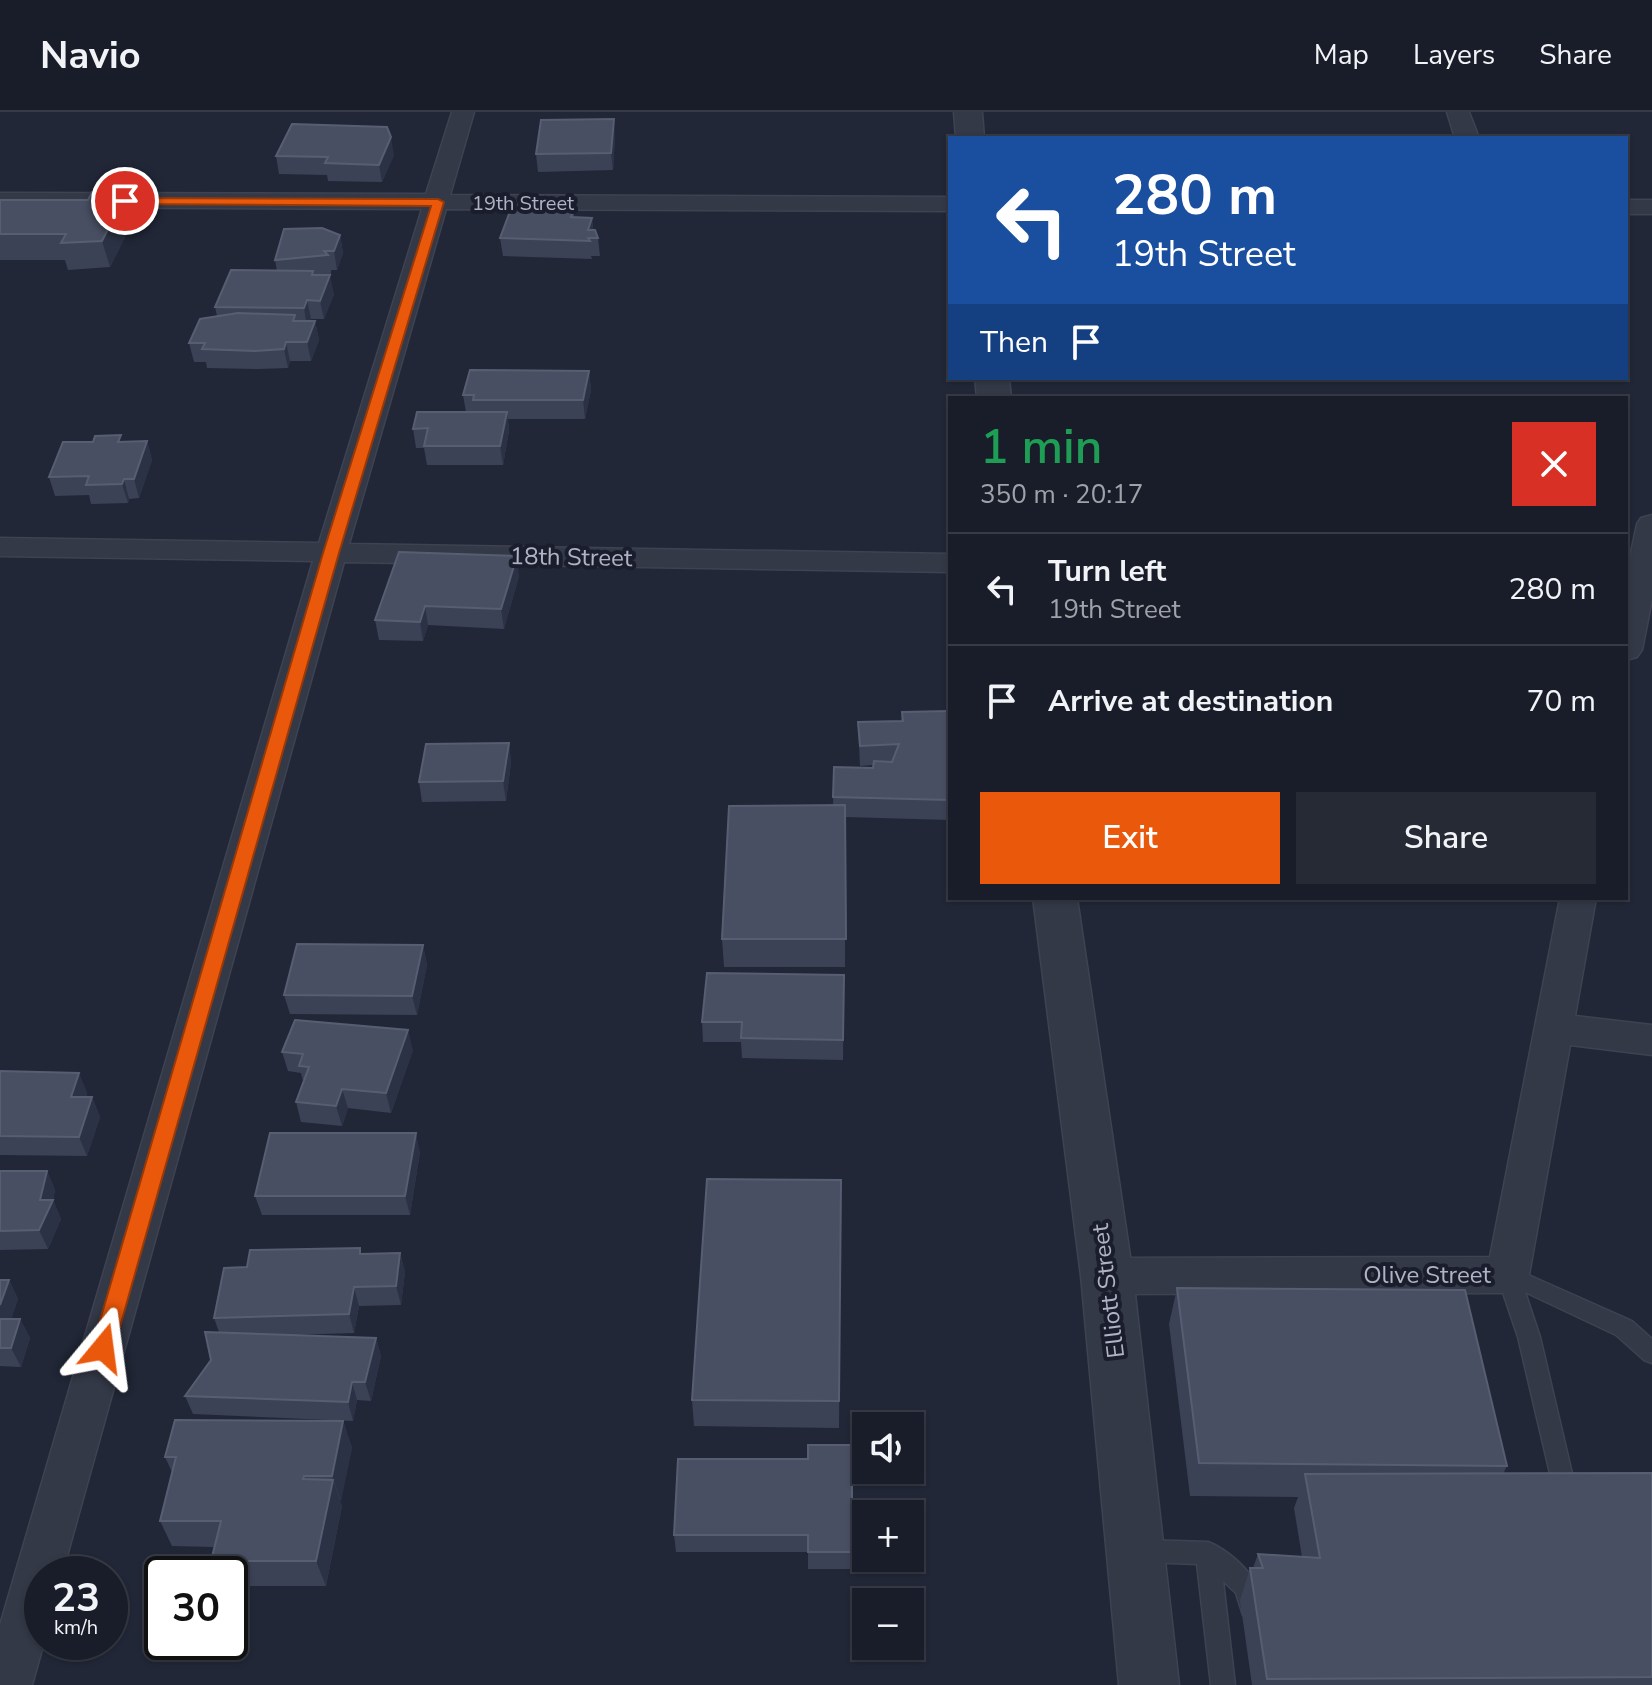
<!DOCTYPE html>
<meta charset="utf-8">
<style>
:root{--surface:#191d29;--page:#262a35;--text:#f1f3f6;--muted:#9fa2a8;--line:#373b46;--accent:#ea580c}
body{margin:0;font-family:"Nunito Sans",sans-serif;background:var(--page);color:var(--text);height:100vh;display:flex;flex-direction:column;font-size:30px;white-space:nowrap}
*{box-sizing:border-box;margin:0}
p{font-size:26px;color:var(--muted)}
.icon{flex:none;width:44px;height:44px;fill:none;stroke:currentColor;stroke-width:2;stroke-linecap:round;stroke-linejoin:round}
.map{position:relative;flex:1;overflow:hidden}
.side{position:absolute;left:948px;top:284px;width:680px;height:504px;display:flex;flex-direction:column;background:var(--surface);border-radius:0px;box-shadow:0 2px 6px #0004,0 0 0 2px var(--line)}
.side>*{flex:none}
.banner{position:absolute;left:948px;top:24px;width:680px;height:244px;border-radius:0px;box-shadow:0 2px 6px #0004,0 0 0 2px var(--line);background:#1a4fa0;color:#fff;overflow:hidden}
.buttons{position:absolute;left:852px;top:1300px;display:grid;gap:16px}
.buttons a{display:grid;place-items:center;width:72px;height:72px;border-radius:0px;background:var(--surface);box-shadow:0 2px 6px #0004,0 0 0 2px var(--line);font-size:40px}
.speed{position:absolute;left:24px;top:1444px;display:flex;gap:16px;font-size:40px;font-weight:700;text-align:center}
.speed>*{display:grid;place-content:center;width:104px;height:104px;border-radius:50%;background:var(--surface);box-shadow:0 2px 6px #0004,0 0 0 2px var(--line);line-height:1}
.speed small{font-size:20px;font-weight:400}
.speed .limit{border:4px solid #111;border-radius:12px;background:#fff;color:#111}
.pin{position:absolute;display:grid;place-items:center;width:68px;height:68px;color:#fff;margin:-34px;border:4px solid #fff;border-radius:50%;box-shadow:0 2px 8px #0007}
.me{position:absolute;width:88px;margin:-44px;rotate:16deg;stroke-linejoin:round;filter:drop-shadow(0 0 6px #0008)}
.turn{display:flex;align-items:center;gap:28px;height:168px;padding:0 32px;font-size:36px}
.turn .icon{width:104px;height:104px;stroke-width:2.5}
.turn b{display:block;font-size:56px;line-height:68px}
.then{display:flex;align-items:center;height:76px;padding:0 32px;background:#0003;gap:16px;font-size:30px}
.round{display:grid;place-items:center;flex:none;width:84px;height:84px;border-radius:0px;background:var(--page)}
.headline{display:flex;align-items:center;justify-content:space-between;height:136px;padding:0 32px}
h1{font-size:48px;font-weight:600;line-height:60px;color:#1e9e55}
.primary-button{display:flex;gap:16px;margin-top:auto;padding:16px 32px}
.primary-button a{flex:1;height:92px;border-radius:0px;background:var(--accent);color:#fff;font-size:32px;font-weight:600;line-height:92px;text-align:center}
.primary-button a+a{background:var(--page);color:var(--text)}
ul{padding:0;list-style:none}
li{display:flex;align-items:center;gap:24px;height:112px;padding:0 32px;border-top:2px solid var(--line)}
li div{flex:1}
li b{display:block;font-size:30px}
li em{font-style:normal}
header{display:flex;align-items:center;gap:48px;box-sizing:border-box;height:112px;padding:0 40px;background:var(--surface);border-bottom:2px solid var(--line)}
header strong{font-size:38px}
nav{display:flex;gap:44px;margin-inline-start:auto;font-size:28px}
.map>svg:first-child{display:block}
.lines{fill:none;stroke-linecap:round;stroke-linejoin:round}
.service-casing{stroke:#3e4251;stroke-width:3}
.minor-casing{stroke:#3e4251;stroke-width:3}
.tertiary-casing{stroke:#3e4251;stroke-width:3}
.service{fill:#343948;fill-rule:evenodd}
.minor{fill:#343948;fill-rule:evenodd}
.tertiary{fill:#343948;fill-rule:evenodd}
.wall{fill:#3c4256}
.shaded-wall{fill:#2c3245}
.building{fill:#484f62;stroke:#585e71;stroke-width:2}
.route{fill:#ea580c;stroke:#983908;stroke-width:2}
.labels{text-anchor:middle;stroke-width:8;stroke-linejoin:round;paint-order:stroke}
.far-street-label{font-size:20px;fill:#afb3c4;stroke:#1a1e2c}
.street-label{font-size:24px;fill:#afb3c4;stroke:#1a1e2c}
</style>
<header>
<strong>Navio</strong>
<nav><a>Map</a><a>Layers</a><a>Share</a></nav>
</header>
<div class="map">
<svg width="1652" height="1573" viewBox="0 0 1652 1573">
<rect width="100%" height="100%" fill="#212737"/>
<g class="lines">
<defs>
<g id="service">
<path d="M1508 1154 1632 1209 1652 1227V1251L1644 1248 1616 1223 1525 1180 1540 1225 1574 1370 1571 1377 1563 1380 1555 1377 1552 1370 1518 1225 1497 1163 1501 1157Z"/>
<path d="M1142 1428 1208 1430C1232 1439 1272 1475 1259 1503L1251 1506 1243 1503 1236 1481 1223 1469 1235 1573H1211L1197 1452 1142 1450 1134 1447 1130 1439 1134 1431Z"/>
</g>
<g id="minor">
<path d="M452 0H474L450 83 950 85V99L446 97 349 432 950 442V460L344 450 62 1462H42L44 1530 32 1573H0V1513L313 449 0 444V426L319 431 422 97 0 95V81L426 82Z"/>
<path d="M1447 0H1469L1479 26H1455Z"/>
<rect x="1626" y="88" width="26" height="14"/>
<path d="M1652 403V487L1642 538 1637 545 1626 548V464L1637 412 1641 406Z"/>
<path d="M1560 786H1596L1575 904 1652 913V943L1570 933 1529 1163 1523 1176 1508 1181 1107 1182 1092 1177 1086 1164 1092 1151 1107 1146 1490 1145Z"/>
</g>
<g id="tertiary">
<path d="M954 0H982L984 26H956Z"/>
<path d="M975 266H1009L1011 286H977Z"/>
<path d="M1033 786H1077L1133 1164 1179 1573H1119L1081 1164Z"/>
</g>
</defs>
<use href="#service" class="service-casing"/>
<use href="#minor" class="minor-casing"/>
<use href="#tertiary" class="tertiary-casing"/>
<use href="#service" class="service"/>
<use href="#minor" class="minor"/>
<use href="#tertiary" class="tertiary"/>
</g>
<g class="wall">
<path d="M615 25 613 58 538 60 536 42Z"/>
<path d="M394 43 382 70 328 69 327 63 279 62 276 44Z"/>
<path d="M127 80 134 107 110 155 68 158 65 148H0V88H88Z"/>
<path d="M574 96V105L592 106 593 118 598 126 600 144H591L592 147 503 144 500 126Z"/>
<path d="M340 123 343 141 337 158H331V162L317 163 334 182 324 207H311L310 209H315L319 228 311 249H290L288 256 259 257 207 256 206 250H194L189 231 217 204 215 195 277 159 275 148Z"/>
<path d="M589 259 591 278 585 307H508L509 319 503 353H427L424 336H416L413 317 466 300 463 283Z"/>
<path d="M123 329H147L152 348 139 386 129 387 128 391 91 392 89 383 55 384 49 365Z"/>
<path d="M519 464 504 517 428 513 423 529 379 528 375 508Z"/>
<path d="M950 599V708L845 705V855H724L722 827 833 694 834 655 873 656V653L860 654 858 610 901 609 902 600Z"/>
<path d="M509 631 511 651 506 689 422 690 419 670Z"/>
<path d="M423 833 427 853 417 903 290 902 284 883Z"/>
<path d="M844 863 843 948 742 946 741 930H703L702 910Z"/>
<path d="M413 938 391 1001 348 996 342 1014 301 1010 296 990 303 969 301 961 288 959 282 940Z"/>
<path d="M0 959 87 980 86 985H92L100 1005 87 1044 0 1043Z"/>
<path d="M420 1040 410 1103H262L255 1084Z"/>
<path d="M0 1059H47L55 1078 53 1088 61 1107 48 1137 0 1138Z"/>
<path d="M841 1068 839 1316 694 1314 692 1288Z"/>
<path d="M400 1141 405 1160 401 1193 359 1194 354 1221 289 1223 376 1226 381 1244 371 1289 357 1288 353 1309 193 1302 185 1284 211 1248 219 1220 214 1206 247 1155 362 1142Z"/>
<path d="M0 1168H9L18 1187 11 1207H20L30 1226 21 1255 0 1254Z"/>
<path d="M1177 1176 1507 1354 1503 1362 1652 1361V1573H1252L1240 1488 1250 1456H1253L1258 1442 1302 1445 1294 1396 1298 1385 1190 1384 1169 1212Z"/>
<path d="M343 1309 352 1336 340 1390 342 1394 326 1474H230V1462H217L211 1449 214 1435 172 1434 160 1409 172 1360 165 1345Z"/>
<path d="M852 1333 851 1457H808V1440H676L674 1423 808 1347Z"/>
</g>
<g class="shaded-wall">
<path d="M614 7 615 25 613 58 611 41Z"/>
<path d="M391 25 394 43 382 70 379 53Z"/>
<path d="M127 80 134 107 110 155 102 129Z"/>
<path d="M592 106 593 124 588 118Z"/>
<path d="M340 123 343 141 337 158 334 139Z"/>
<path d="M330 163 334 182 324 207 320 189Z"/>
<path d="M307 188 311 207 307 215 304 196Z"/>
<path d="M315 209 319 228 311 249 307 230Z"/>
<path d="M286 230 290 249 288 256 284 237Z"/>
<path d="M589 259 591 278 585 307 583 288Z"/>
<path d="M507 300 509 319 503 353 500 334Z"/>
<path d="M147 329 152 348 139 386 134 367Z"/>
<path d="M124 367 129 387 128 391 122 372Z"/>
<path d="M517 444 519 464 504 517 501 497Z"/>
<path d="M425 494 428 513 423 529 420 510Z"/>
<path d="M509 631 511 651 506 689 503 669Z"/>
<path d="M423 833 427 853 417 903 412 884Z"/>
<path d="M408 918 413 938 391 1001 386 981Z"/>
<path d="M79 961 87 980 79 1004 71 985Z"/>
<path d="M342 977 348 996 342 1014 336 994Z"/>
<path d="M92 985 100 1005 87 1044 79 1025Z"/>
<path d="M416 1021 420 1040 410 1103 405 1084Z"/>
<path d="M47 1059 55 1078 53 1088 61 1107 48 1137 39 1118 40 1088Z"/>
<path d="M400 1141 405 1160 401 1193 396 1174Z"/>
<path d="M9 1168 18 1187 5 1225 0 1216V1193Z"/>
<path d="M354 1175 359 1194 354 1221 349 1202Z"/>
<path d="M20 1207 30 1226 21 1255 11 1236Z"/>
<path d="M376 1226 381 1244 371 1289 365 1270Z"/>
<path d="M352 1270 357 1288 353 1309 348 1290Z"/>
<path d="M343 1309 352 1336 341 1390 332 1364Z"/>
<path d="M333 1368 342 1394 326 1474 316 1449Z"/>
</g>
<g class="building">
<path d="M614 7 611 41 536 42 541 8Z"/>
<path d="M292 12 387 15 391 25 379 53 325 51 328 45 276 44Z"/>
<path d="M92 80H127L102 129 61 131 66 122H0V88H88Z"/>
<path d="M512 94 574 96 571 105 592 106 588 118H595L598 126H588L590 129 500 126Z"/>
<path d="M322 116 340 123 334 139H324L328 143 275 148 284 117Z"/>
<path d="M231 158 313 159 312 163H330L320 189 307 188 304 196 215 195Z"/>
<path d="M238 201 295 203 293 209H315L307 230H286L284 237 255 239 202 237 205 231H189L200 207Z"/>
<path d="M470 258 589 259 583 288H473L474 283H463Z"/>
<path d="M417 300H507L500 334H424L428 316 413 317Z"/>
<path d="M121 323 118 330 147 329 134 367H124L122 372 86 373 89 364 49 365 63 330H93L95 324Z"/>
<path d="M399 440 517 444 501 497 425 494 420 510 375 508Z"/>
<path d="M950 599V688L833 685 834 655 873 656 874 649 892 650 899 632 860 634 858 610 903 609 902 600Z"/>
<path d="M509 631 503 669 419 670 426 632Z"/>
<path d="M845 693 846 827H722L729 694Z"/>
<path d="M297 832 423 833 412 884 284 883Z"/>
<path d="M707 861 844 863 843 928 741 926 742 910H702Z"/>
<path d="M295 908 408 918 386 981 342 977 336 994 296 990 309 955 299 954 303 942 282 940Z"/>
<path d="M0 959 79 961 71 985H92L79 1025 0 1024Z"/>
<path d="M270 1021H416L405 1084H255Z"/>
<path d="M0 1059H47L40 1088H53L39 1118 0 1119Z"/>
<path d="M707 1067 841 1068 839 1289 692 1288Z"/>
<path d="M360 1136V1142L400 1141 396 1174 354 1175 349 1202 214 1206 224 1156 247 1155 250 1138Z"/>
<path d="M0 1168H9L0 1193Z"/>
<path d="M1177 1176 1465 1178 1507 1354 1199 1351Z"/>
<path d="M0 1207H20L11 1236H0Z"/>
<path d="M205 1220 376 1226 365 1270H352L348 1290 185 1284 211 1248Z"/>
<path d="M175 1308 343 1309 332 1364H304L303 1367 333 1368 316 1449H211L221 1409H160L176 1345H165Z"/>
<path d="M808 1333H852V1440H808V1423H674L678 1347H808Z"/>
<path d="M1652 1361V1565L1267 1567 1250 1456H1263L1258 1442 1320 1446 1305 1362Z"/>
</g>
<path class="route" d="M121 86 438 87 444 90 339 441 114 1236 111 1243 103 1246 95 1243 92 1236 323 441 431 94 125 92 119 89Z"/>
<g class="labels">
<g class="far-street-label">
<text x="523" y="98">19th Street</text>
</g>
<g class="street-label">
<text transform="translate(571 445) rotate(1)" y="8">18th Street</text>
<text x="1427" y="1171">Olive Street</text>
<text transform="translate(1108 1179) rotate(-97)" y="8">Elliott Street</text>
</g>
</g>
</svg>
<div class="buttons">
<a><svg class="icon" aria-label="sound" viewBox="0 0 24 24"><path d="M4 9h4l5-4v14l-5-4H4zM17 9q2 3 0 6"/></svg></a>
<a>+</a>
<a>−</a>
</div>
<div class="speed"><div>23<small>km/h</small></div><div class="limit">30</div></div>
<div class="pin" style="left:125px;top:89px;background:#d93025"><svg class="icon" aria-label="arrive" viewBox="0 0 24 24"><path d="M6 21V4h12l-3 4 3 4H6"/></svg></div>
<svg class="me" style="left:103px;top:1236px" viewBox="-20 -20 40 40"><path d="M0-17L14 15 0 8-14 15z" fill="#ea580c" stroke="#fff" stroke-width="4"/></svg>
<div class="banner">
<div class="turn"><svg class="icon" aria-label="left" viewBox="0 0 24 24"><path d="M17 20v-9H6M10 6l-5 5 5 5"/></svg><div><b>280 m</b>19th Street</div></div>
<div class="then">Then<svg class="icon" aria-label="arrive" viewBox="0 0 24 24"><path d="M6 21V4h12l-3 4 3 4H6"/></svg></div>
</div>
<section class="side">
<div class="headline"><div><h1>1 min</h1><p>350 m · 20:17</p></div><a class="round" style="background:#d93025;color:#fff"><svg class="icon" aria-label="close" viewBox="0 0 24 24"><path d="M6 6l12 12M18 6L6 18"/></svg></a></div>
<ul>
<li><svg class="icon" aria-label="left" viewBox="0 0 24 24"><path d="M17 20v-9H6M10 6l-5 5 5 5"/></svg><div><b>Turn left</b><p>19th Street</p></div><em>280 m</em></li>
<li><svg class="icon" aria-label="arrive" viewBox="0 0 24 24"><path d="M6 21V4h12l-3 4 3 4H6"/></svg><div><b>Arrive at destination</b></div><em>70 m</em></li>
</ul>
<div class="primary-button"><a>Exit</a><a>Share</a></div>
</section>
</div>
